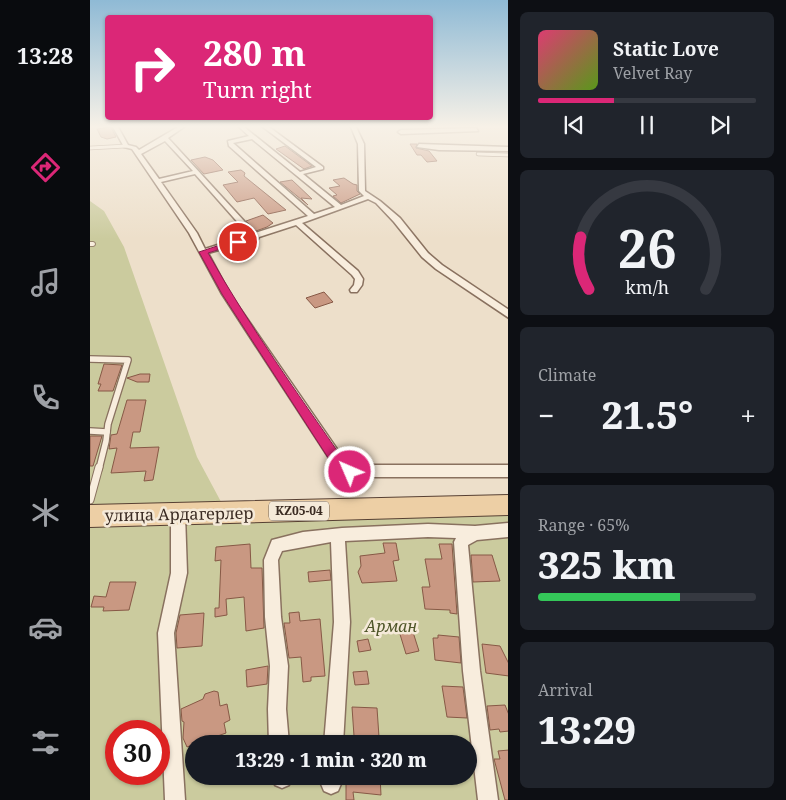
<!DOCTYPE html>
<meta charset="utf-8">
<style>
:root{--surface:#171b24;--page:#20242c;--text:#f1f3f6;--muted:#9ea1a6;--line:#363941;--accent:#db2777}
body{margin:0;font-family:"Noto Serif",serif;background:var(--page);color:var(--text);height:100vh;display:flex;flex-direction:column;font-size:19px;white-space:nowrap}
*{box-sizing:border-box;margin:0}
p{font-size:16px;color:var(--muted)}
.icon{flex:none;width:28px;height:28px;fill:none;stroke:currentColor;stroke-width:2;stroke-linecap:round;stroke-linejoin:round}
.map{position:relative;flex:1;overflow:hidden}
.panel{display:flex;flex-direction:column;gap:12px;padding:12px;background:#0d0f14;width:278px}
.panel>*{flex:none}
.banner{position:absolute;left:15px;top:15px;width:328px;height:105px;border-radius:5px;box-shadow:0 1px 4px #0004;background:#db2777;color:#fff;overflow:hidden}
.speed{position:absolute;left:15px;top:720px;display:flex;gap:10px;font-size:25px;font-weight:700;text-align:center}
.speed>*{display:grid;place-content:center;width:65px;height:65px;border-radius:50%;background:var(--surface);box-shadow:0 1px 4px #0004;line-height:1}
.speed .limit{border:8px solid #d22;background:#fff;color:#111}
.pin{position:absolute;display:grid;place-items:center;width:42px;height:42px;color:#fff;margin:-21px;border:2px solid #fff;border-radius:50%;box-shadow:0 1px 5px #0007}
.me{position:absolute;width:55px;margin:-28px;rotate:315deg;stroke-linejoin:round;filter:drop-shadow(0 0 4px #0008)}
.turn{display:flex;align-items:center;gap:18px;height:105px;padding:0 15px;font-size:22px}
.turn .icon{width:65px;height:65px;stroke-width:2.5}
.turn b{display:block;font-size:35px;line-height:42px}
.big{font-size:38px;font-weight:800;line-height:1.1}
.panel .tile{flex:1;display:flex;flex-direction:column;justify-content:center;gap:8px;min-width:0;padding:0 18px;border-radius:8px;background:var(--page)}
.panel .dial{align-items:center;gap:0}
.dial svg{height:130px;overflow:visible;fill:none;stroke:var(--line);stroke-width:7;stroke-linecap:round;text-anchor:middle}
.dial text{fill:var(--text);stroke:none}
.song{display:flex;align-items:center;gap:15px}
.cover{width:60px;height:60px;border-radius:8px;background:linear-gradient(135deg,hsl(340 70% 55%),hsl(90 70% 35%))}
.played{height:5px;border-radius:2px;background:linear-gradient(90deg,var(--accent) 35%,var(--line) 35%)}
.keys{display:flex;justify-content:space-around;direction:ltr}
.heat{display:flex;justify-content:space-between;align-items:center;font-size:28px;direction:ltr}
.charge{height:8px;border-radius:4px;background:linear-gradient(90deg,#34c759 65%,var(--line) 0)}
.trip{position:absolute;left:95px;top:735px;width:292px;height:50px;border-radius:25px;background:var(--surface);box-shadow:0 1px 4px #0004;font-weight:800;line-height:50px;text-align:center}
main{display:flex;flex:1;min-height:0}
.tab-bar{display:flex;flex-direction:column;width:90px;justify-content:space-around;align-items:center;background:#090b0e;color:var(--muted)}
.tab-bar .icon{width:35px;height:35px}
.tab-bar .on{color:var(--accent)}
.tab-bar b{font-size:22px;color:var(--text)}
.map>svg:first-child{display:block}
.green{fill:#cbcb9e;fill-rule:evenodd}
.building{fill:#c99882;stroke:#875946}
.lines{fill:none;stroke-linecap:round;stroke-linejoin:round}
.service-far3-casing{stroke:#89715f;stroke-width:4.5}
.service-far2-casing{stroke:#89715f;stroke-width:5.5}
.service-far1-casing{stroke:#89715f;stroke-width:8}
.service-casing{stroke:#89715f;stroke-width:9}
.minor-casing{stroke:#89715f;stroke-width:3}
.primary-casing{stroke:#574033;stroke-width:2}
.service-far3{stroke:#f8eddd;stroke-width:3}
.service-far2{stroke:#f8eddd;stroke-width:4}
.service-far1{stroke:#f8eddd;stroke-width:5.5}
.service{stroke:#f8eddd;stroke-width:7}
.minor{fill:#f8eddd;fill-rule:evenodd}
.primary{fill:#edcfa5;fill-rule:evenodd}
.route{fill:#db2777;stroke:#8e194d}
.labels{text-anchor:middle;stroke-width:5;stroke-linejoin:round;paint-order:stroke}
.shield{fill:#f5ead9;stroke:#726459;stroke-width:1}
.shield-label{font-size:12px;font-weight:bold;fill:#3a2b22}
.near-street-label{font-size:16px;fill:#3a2b22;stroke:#f5ead9}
.near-park-label{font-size:16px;font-style:italic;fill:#4f5629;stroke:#f5ead9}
</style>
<main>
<nav class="tab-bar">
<b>13:28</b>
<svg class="icon on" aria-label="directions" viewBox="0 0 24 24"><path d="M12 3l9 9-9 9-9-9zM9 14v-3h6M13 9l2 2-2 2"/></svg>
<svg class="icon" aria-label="music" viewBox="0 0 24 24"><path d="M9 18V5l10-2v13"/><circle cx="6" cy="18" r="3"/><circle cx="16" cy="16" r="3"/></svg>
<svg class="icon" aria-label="phone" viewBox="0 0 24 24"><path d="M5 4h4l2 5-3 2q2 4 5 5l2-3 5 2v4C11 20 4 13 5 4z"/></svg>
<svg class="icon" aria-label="climate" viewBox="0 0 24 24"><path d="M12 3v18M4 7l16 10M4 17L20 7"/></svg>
<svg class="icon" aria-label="car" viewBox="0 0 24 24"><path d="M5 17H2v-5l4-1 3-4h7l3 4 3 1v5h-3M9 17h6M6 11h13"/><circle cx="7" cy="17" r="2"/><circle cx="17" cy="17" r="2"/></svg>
<svg class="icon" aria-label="filters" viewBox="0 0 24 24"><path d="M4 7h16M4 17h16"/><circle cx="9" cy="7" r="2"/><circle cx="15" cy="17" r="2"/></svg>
</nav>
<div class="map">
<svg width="419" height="800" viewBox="0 0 419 800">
<rect width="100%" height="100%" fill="#eddfca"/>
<path class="green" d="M0 201 14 211 34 247 107 457 137 513 418 505V800H0ZM26 731H69V774H26ZM104 744H379V776H104Z"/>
<g class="building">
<polygon points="21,127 26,137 17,139 11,137 7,129"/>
<polygon points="320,144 327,144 326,148 339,151 347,161 337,162 331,155 327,155"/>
<polygon points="195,146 222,166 214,169 186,149"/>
<polygon points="115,157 123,160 133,170 114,174 101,160"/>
<polygon points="151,170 155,173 154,176 196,210 178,214 164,198 147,202 133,185 148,182 138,172"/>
<polygon points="254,178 263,184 267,185 267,191 270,194 251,203 243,196 247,195 239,188 250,186 243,180"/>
<polygon points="202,180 222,199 211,198 218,205 190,182"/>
<polygon points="173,215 183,223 177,227 166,231 156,221"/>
<polygon points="234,292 243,302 225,308 216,298"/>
<polygon points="14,364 32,365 23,391 8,391 11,384 8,384"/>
<polygon points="50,374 60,374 59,382 47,382 37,378"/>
<polygon points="37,400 56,400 50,432 43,432 40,448 69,447 63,480 54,481 56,471 21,473 27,448 19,449 21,435 27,434"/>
<polygon points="0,436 12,436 3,466 0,466"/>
<polygon points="293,543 306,543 309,560 303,561 307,581 272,583 268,572 271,566 270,556 295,553"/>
<polygon points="160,544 161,568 172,568 174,628 156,631 154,597 136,599 137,615 125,617 125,608 129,608 131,560 125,561 126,547"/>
<polygon points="349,544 362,544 367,614 360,613 360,610 335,609 332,587 340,587 335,559 352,559"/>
<polygon points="381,555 402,555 410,581 383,582"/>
<polygon points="240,570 241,580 219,582 218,572"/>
<polygon points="20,582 46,582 39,610 13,611 14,607 1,607 4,596 16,597"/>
<polygon points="209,612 210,621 230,619 235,676 221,677 221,681 213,682 211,657 199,658 194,623 200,623 199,613"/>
<polygon points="114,613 112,646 87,648 86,633 90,615"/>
<polygon points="322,629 329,651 316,654 309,631"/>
<polygon points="348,635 369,637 371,663 345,660 343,638 348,638"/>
<polygon points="278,639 281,650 269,652 267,641"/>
<polygon points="392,644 410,646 419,664 419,676 396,673"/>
<polygon points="178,666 177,684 157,687 156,670"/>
<polygon points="277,671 279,684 265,685 263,672"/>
<polygon points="352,686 373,687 377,718 357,717"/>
<polygon points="124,691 128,692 130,706 137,704 140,720 134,723 136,733 97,747 93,738 94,722 92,721 91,709 113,699 115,694"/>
<polygon points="415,705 419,715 419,731 410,732 409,729 400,730 397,706"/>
<polygon points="262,707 287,708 289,737 264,736"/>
<polygon points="419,750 419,800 415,800 404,759 410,759 408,751"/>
<polygon points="256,776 290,776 291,795 263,792 264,800 256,800"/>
</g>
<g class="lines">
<g class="service-far3-casing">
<g id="service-far3">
<polyline points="0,148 36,146"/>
<polyline points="388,154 419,155"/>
</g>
</g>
<g class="service-far2-casing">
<polyline id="service-far2" points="0,244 3,244"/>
</g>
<g class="service-far1-casing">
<g id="service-far1">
<polyline points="0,359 38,360 18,424 16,441 9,469"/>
<polyline points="0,431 17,432"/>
</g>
</g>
<g class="service-casing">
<polyline id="service" points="0,500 9,467"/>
</g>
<g class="minor-casing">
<g id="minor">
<path d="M23 127H28L38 145 46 147 49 150 88 127H94L78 138 165 233 218 216 139 146 138 141 159 136 149 127H154L210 172 226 167 173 127H179L233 167V169L213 174 251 205 274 196 269 191 268 144 261 127H266L274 144 275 191 290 201 310 218 338 253 352 265 419 310V318L346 269 332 257 304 222 286 203 278 199 212 223 268 271 273 279 272 285 267 292H261L260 290 264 285 265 279 262 275 206 225 169 237 168 239 118 253 140 294 258 465H419V477H255L250 475 132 294 99 233 42 149 34 147ZM162 139 245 207 224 214 143 143ZM75 141 103 171 69 179 51 154ZM105 174 159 235 115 249 107 233 71 182Z"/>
<polygon points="386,128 388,131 311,134 308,132 311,130"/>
<polygon points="329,144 419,147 419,151 349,150 327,147"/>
<polygon points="88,508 93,509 95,514 97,573 84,633 95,800 75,800 68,633 81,573 81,514 83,509"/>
<polygon points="419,523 419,537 387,540 378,545 390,671 408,800 388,800 373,671 364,542 366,538 338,537 255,541 260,622 253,744 234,744 244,622 241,542 192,551 188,560 191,617 198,666 196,709 199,744 179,744 178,709 180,666 175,617 174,560 182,540 213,532 252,528 338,524 385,526"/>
<polygon points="181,776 201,776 202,778 199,785 192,788 185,785"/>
<polygon points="231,776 251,776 251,784 248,791 241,794 234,791 231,784"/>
</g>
</g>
<g class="primary-casing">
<polygon id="primary" points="419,495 419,515 0,527 0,505"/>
</g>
<use href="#service-far3" class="service-far3"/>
<use href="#service-far2" class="service-far2"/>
<use href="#service-far1" class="service-far1"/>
<use href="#service" class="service"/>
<use href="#minor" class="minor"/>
<use href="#primary" class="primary"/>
</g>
<linearGradient id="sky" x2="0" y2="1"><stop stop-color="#8fbad5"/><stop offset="0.53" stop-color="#f7f1e7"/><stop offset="1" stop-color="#f7f1e7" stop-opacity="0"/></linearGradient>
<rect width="419" height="239" fill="url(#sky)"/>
<path class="route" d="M148 239 152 242 150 243 118 253C159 326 208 394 255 462L264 469 266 472 264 476C257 479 251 476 246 470L132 294 109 252Z"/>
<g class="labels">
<rect class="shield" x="179" y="501.5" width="60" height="19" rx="4"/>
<g class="shield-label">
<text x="209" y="515">KZ05-04</text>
</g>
<g class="near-street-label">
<text transform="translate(89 514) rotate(-1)" y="6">улица Ардагерлер</text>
</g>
<g class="near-park-label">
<text x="301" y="632">Арман</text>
</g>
</g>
</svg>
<div class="speed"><div class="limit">30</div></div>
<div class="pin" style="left:148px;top:242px;background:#d93025"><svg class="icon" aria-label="arrive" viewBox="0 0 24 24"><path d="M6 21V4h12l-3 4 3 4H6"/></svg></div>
<svg class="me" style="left:260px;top:472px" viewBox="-20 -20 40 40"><circle r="17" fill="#db2777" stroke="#fff" stroke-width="3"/><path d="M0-11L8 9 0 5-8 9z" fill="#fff"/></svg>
<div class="trip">13:29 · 1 min · 320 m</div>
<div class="banner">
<div class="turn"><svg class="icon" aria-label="right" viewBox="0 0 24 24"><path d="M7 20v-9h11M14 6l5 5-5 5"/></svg><div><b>280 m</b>Turn right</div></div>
</div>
</div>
<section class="panel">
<div class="tile">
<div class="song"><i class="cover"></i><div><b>Static Love</b><p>Velvet Ray</p></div></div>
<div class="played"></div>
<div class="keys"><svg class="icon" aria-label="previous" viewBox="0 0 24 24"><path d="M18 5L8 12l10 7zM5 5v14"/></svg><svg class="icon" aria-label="pause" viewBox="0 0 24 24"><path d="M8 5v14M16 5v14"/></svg><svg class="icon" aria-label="next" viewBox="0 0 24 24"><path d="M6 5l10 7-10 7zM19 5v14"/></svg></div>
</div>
<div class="tile dial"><svg viewBox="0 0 100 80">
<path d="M14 69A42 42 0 1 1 86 69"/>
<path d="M14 69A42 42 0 0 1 9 37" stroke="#db2777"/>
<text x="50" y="56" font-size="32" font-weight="700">26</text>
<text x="50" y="72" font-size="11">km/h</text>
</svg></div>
<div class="tile"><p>Climate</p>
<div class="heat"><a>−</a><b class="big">21.5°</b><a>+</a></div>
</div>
<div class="tile"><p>Range · 65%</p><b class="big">325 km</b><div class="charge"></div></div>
<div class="tile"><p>Arrival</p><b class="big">13:29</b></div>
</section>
</main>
